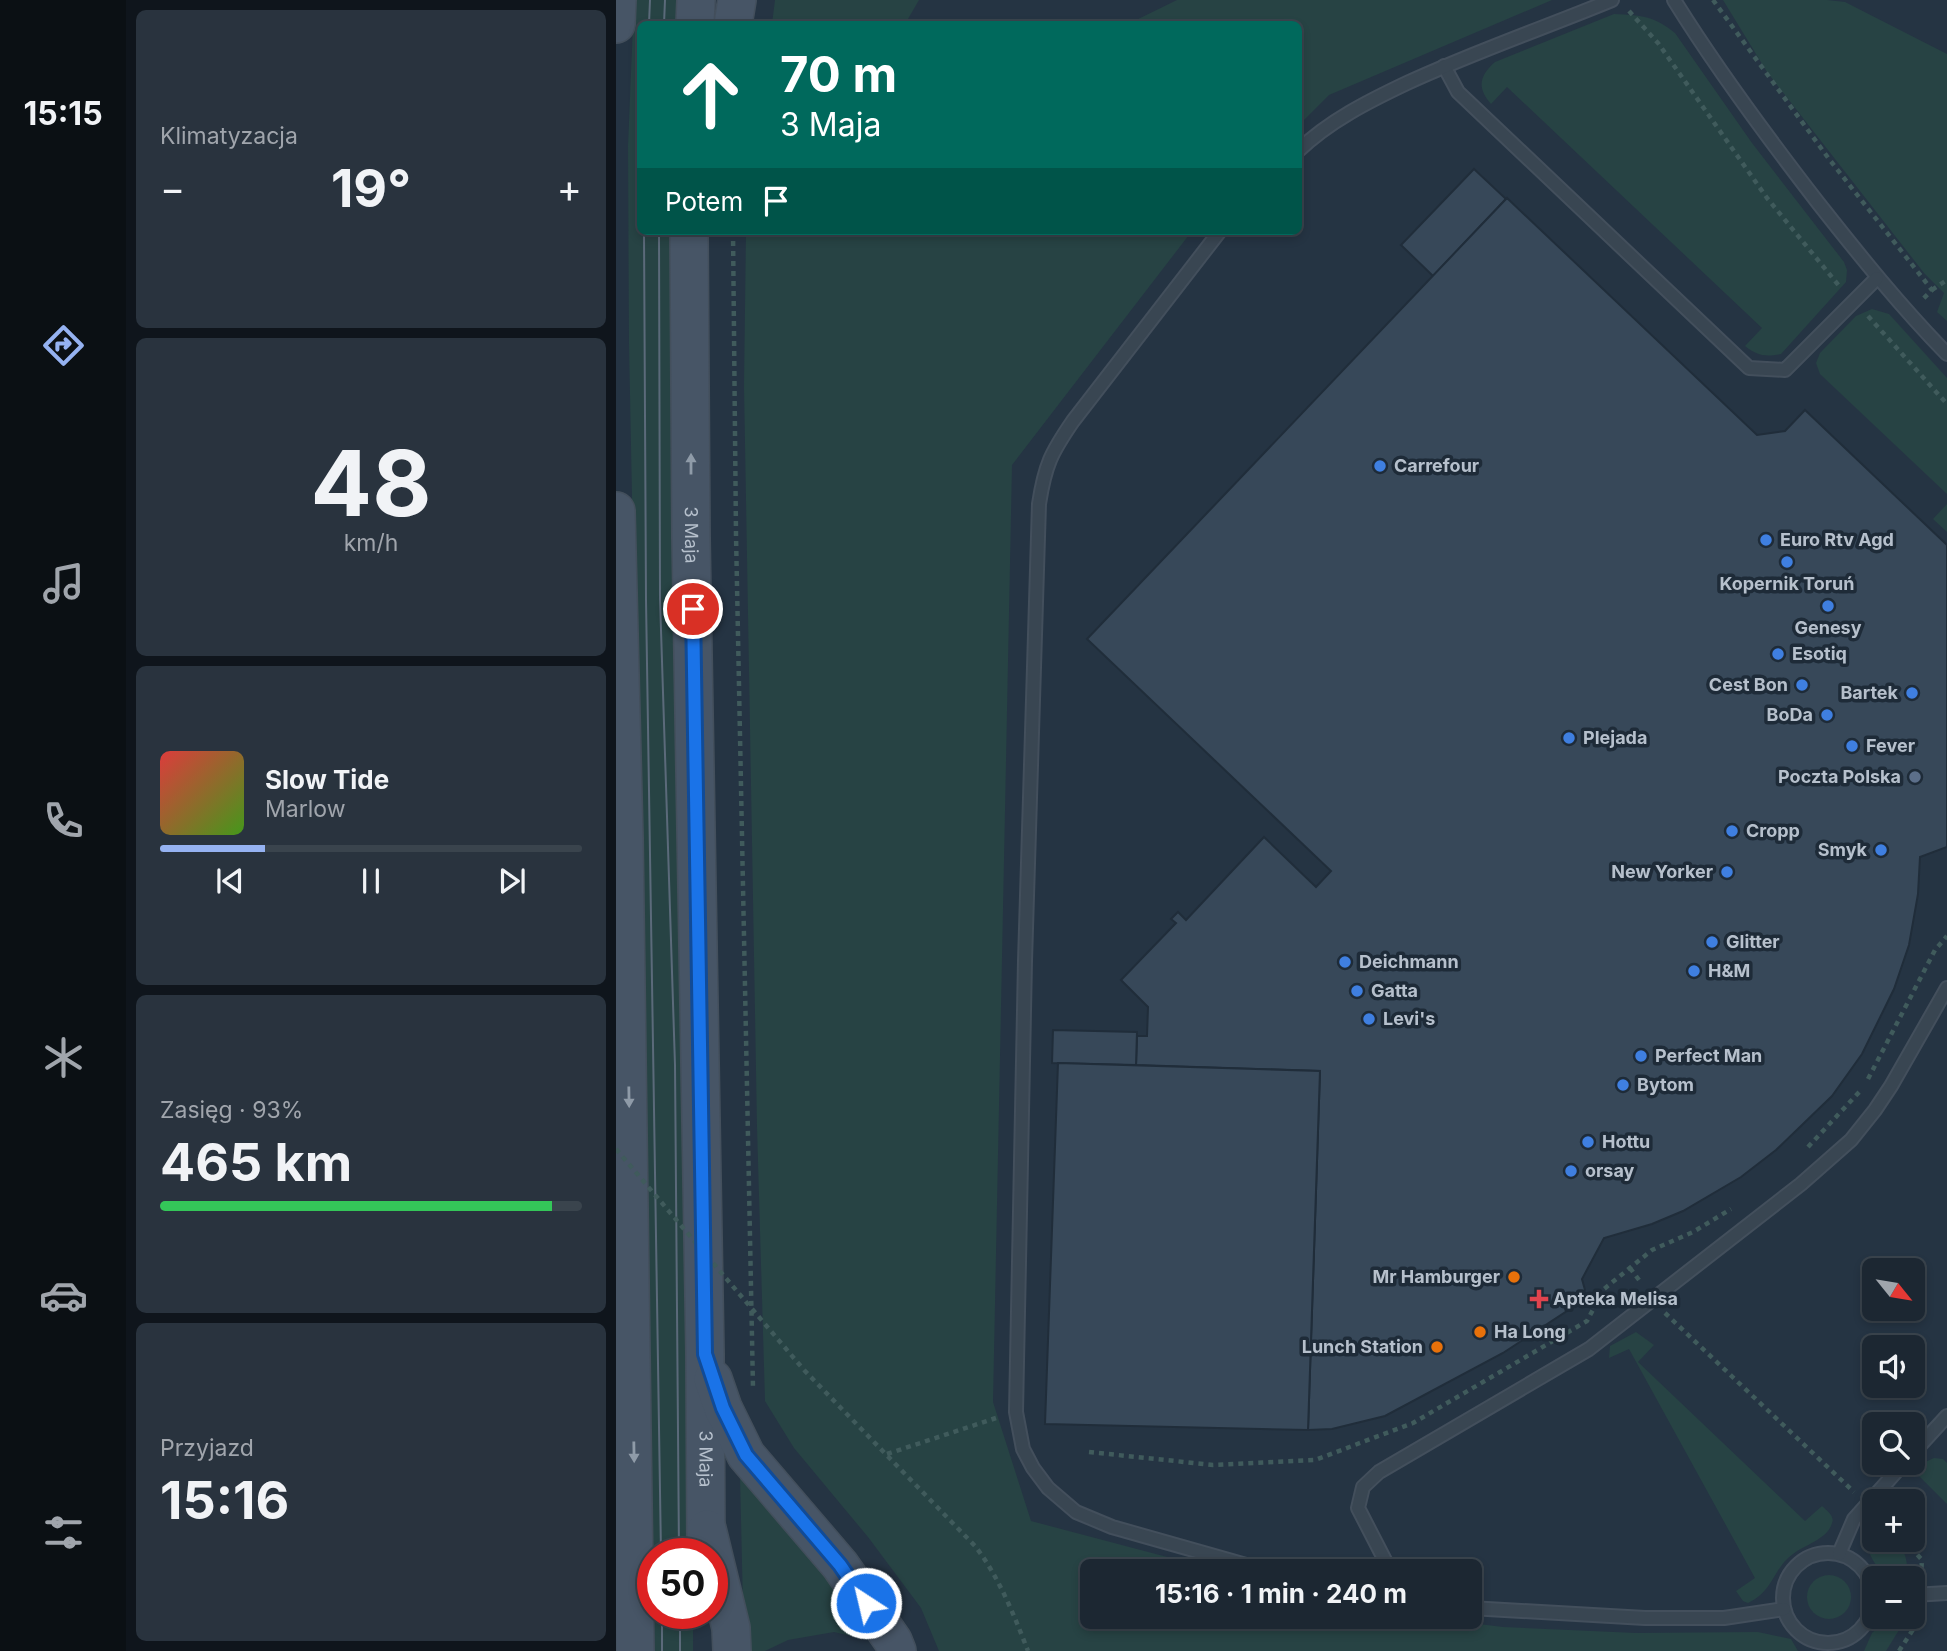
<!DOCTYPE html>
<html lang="pl">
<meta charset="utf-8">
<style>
:root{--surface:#1c2732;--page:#29333e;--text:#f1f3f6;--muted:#a0a5ac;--line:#3a444d;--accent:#95b2f1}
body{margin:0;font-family:Inter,sans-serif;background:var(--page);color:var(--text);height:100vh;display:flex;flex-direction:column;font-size:26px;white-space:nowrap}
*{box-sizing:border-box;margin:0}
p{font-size:23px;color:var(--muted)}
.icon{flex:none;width:38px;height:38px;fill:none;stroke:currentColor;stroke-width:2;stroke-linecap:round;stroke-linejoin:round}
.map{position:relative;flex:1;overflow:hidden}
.sheet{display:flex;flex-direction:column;gap:10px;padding:10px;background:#0f151c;width:490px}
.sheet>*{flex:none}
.banner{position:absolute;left:21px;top:21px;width:665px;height:214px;border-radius:10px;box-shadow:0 4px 10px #0003,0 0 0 2px var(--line);background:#00695c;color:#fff;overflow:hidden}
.needle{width:46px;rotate:120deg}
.fabs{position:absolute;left:1246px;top:1258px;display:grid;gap:14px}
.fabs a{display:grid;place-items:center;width:63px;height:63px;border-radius:10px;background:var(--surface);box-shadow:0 4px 10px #0003,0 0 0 2px var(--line);font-size:35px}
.speed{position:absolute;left:21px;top:1538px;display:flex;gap:14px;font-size:35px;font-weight:700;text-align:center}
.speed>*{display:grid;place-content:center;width:91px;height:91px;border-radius:50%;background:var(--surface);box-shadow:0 4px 10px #0003,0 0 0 2px var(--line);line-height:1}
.speed .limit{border:10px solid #d22;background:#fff;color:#111}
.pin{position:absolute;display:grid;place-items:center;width:60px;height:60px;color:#fff;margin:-30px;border:4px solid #fff;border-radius:50%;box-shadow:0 2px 7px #0007}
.me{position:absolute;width:77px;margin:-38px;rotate:325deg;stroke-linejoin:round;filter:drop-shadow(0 0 5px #0008)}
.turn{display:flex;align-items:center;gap:24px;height:147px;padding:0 28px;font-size:32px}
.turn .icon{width:91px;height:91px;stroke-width:2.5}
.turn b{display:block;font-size:49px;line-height:60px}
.then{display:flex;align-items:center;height:66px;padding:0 28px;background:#0003;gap:14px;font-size:26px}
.big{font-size:52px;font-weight:700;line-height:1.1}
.sheet .tile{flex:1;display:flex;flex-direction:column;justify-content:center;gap:10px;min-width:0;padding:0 24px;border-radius:10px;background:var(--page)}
.sheet .dial{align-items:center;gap:0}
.dial b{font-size:91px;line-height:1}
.song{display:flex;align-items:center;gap:21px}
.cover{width:84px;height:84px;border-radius:10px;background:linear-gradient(135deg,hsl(0 70% 55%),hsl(100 70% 35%))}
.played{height:7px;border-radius:4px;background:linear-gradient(90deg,var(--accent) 25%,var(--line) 25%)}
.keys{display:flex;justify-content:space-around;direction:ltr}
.heat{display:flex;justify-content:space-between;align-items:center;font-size:38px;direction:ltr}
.charge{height:10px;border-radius:5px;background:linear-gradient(90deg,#34c759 93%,var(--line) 0)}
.trip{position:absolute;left:464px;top:1559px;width:402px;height:70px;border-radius:10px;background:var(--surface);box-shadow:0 4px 10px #0003,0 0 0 2px var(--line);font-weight:700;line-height:70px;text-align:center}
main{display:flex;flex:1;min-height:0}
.dock{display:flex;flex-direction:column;width:126px;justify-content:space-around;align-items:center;background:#0b1014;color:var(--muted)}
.dock .icon{width:49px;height:49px}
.dock .on{color:var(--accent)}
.dock b{font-size:32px;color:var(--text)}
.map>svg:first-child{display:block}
.green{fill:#274344}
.building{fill:#374859;stroke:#202d3a;stroke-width:2}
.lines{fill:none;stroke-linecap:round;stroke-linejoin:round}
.lane-casing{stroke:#434f5c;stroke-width:16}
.secondary-casing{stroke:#434f5c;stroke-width:40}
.path{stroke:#405b5c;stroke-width:4.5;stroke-dasharray:5 5;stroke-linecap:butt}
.lane{stroke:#394652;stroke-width:12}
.secondary{stroke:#475566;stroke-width:37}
.tram{stroke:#5b6a7a;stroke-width:2}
.path-bridge{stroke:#405b5c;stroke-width:4.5;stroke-dasharray:5 5;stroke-linecap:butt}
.oneway{fill:#8f9ba8}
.route-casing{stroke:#114b97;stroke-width:18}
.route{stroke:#1a73e8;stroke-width:12}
.shop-dot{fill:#3f7fe0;stroke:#1e2b38;stroke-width:2.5}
.service-dot{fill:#5c6f8a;stroke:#1e2b38;stroke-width:2.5}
.food-dot{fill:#e8710a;stroke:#1e2b38;stroke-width:2.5}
.health-dot{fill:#e0444e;stroke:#1e2b38;stroke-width:2.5}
.labels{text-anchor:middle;stroke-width:7;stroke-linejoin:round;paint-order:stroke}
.poi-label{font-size:18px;font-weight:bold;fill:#b6c0cc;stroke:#1e2b38;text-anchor:start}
.street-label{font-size:18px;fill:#b6c0cc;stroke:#1e2b38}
</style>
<main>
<nav class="dock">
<b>15:15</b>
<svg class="icon on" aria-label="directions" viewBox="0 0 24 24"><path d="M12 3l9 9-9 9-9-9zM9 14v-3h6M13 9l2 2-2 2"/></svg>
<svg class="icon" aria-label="music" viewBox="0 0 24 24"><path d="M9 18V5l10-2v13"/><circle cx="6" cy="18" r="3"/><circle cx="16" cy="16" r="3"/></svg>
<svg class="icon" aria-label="phone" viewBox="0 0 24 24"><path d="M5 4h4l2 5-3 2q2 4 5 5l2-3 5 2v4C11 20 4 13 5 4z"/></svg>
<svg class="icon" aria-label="climate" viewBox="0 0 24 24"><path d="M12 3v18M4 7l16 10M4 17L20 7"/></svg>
<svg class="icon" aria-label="car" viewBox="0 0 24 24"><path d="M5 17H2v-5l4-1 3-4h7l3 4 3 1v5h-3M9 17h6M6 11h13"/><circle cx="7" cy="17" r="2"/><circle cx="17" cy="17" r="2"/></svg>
<svg class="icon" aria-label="filters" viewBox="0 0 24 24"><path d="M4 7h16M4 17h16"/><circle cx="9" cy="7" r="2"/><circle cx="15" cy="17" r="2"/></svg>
</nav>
<section class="sheet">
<div class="tile"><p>Klimatyzacja</p>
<div class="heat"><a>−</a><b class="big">19°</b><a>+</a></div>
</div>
<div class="tile dial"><b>48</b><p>km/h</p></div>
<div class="tile">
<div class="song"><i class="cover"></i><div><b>Slow Tide</b><p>Marlow</p></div></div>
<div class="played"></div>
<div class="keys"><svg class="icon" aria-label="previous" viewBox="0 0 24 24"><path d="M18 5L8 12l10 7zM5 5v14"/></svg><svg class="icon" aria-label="pause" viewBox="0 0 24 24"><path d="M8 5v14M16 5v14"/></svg><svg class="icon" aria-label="next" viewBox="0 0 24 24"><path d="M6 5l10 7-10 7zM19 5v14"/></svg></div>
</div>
<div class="tile"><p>Zasięg · 93%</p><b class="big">465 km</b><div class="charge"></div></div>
<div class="tile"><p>Przyjazd</p><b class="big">15:16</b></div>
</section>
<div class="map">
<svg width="1331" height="1651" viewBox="0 0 1331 1651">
<rect width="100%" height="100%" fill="#253443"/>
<g class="green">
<polygon points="18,0 61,0 60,24 24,24 24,231 58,231 75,1554 37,1554 37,1559 13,344 12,146"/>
<polygon points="159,0 303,0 289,24 156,24"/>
<polygon points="561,0 936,0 713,95 683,125 682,24 512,24"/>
<polygon points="1107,0 1211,0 1229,2 1331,54 1331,321 1321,312 1328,293 1308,273 1151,72"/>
<path d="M998 14C1025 15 1038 16 1059 33L1136 143 1228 262 1231 270 1230 282 1165 354C1149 357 1142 356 1129 346L1146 328 891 87 875 104C861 88 863 76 879 62Z"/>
<polygon points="130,231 576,231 396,465 377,1402 415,1521 604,1571 476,1572 476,1617 806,1617 887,1627 1020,1633 1142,1632 1175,1639 1182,1651 323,1651 305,1608 252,1537 178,1448 149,1401 141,1127 128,386"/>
<polygon points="1256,309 1273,314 1331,378 1331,494 1204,374 1200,363 1204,353 1240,316"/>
<polygon points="1331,504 1331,532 1317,519"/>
<path d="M1020 1332 1038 1345 1022 1362 1189 1521 1206 1506C1211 1511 1219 1516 1216 1523 1212 1539 1188 1545 1177 1554 1157 1568 1158 1591 1132 1603L1127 1601 1120 1591 1139 1578 1013 1349 993 1358 994 1346Z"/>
<polygon points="1318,1458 1327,1459 1331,1463 1331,1504 1303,1476 1305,1464"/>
<polygon points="124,1475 203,1564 257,1641 218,1632 172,1640 149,1651 128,1651"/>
<path d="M1256 1519 1258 1521V1540H1279C1291 1551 1291 1563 1292 1578H1273C1252 1560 1247 1546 1256 1519Z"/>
<circle cx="1213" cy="1597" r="22"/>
<polygon points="38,1614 77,1614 77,1651 39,1651"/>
<polygon points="1274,1617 1291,1617 1270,1651 1248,1651 1256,1633"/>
</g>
<g class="building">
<polygon points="858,169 890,199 817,276 785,245"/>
<polygon points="891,198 1141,435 1169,431 1189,410 1331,545 1331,847 1304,857 1302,894 1293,945 1278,989 1246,1054 1216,1096 1160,1150 1125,1177 1067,1211 1036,1224 988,1238 966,1279 969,1290 957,1307 887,1353 769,1416 716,1429 692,1430 704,1071 520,1065 521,1036 531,1036 532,1007 505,980 560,923 555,919 562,912 570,920 648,837 700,887 715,871 471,639"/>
<polygon points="437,1030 521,1032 520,1065 436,1063"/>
<polygon points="442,1063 704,1071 692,1430 429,1424"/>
</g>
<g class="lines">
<g class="lane-casing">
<g id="lane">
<path d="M1058 0C1102 71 1152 138 1203 204 1244 256 1285 307 1331 354"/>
<polyline points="828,66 842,92 1133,368 1169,370 1261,278"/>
<path d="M682 151C713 121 753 101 791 83 858 52 928 28 996 0"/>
<path d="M604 231 457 421C435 453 429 465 423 504L409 961 400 1412 407 1449 417 1468 432 1488 460 1512 496 1527 655 1572"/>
<polyline points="1297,1453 1331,1416"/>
<circle cx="1212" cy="1598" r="45"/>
<polyline points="1223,1554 1238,1519 1288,1463"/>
<polyline points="775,1572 742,1508 747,1487 763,1472 973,1349 1185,1184 1235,1140 1259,1110 1275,1086 1331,988"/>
<polyline points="1297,1595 1331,1593"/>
<polyline points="854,1608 1029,1618 1108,1618 1168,1609"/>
</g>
</g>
<g class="secondary-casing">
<g id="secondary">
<polyline points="0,24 1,0"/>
<polyline points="79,24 80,0"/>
<polyline points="117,24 121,0"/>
<path id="s1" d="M73 231 75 538 89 1354 90 1554"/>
<polyline points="0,511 8,838 19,1651"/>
<polyline points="97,1379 107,1408 130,1455 224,1565 277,1641 281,1651"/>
<polyline points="91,1529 115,1628 116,1651"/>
</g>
</g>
<g class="path">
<polyline points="1097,0 1213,159 1316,290 1306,300"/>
<polyline points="1013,11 1042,43 1151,198 1224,287"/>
<polyline points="117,231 120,535 137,1388"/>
<polyline points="1316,290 1331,280"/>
<polyline points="1252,316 1331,404"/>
<polyline points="1252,1079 1319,950 1331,936"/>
<polyline points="1192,1147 1246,1089"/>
<polyline points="1014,1268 1026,1284"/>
<polyline points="1049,1313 1238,1492"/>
<path d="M188 1370 359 1546C383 1577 398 1615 412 1651"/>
<polyline points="473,1452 597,1465 699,1460 797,1423 971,1321 988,1289 1036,1250 1077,1232 1115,1209"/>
<polyline points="271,1454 380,1418"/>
<polyline points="1288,1540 1306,1560 1305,1574"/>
<polyline points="1283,1651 1300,1625 1302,1614"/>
</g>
<use href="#lane" class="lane"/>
<use href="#secondary" class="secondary"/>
<g class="tram">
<polyline points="33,24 34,0"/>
<polyline points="48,24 49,0"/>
<polyline points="28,231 30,600 45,1554"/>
<polyline points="43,231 44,599 59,1065 63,1554"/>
<polyline points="46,1614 46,1651"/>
<polyline points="64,1614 64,1651"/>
</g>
<polyline class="path-bridge" points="0,1149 188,1370"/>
</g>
<defs><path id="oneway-solid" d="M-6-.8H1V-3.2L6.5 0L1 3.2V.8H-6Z" transform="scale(1.75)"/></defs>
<g class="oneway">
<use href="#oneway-solid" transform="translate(75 464) rotate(-90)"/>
<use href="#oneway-solid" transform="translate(13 1097) rotate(89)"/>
<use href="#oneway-solid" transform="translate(18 1452) rotate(89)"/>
</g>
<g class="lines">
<g class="route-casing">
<polyline id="route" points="77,609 89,1354 107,1408 130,1455 224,1565 250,1603"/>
</g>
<use href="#route" class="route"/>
</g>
<g class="shop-dot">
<circle cx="764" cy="466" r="7"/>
<circle cx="1150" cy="540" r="7"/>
<circle cx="1171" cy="562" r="7"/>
<circle cx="1212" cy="606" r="7"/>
<circle cx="1162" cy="654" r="7"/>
<circle cx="1186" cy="685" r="7"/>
<circle cx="1296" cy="693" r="7"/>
<circle cx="1211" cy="715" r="7"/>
<circle cx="953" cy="738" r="7"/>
<circle cx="1236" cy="746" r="7"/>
<circle cx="1116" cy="831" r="7"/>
<circle cx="1265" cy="850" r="7"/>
<circle cx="1111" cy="872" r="7"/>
<circle cx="1096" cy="942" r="7"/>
<circle cx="729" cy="962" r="7"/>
<circle cx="1078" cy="971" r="7"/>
<circle cx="741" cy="991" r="7"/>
<circle cx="753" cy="1019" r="7"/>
<circle cx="1025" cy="1056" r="7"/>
<circle cx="1007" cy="1085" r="7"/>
<circle cx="972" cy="1142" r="7"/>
<circle cx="955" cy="1171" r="7"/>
</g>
<circle class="service-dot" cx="1299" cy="777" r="7"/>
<g class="food-dot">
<circle cx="898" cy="1277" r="7"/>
<circle cx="864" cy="1332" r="7"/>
<circle cx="821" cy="1347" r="7"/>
</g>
<path class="health-dot" d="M919.5 1288.5h7v7h7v7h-7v7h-7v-7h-7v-7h7z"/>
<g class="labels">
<g class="poi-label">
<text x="778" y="472">Carrefour</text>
<text x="1164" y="546">Euro Rtv Agd</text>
<text x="1171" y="590" text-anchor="middle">Kopernik Toruń</text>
<text x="1212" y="634" text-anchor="middle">Genesy</text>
<text x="1176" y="660">Esotiq</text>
<text x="1172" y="691" text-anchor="end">Cest Bon</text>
<text x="1282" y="699" text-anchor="end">Bartek</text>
<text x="1197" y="721" text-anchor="end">BoDa</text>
<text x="967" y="744">Plejada</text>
<text x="1250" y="752">Fever</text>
<text x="1285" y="783" text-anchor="end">Poczta Polska</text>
<text x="1130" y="837">Cropp</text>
<text x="1251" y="856" text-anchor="end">Smyk</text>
<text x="1097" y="878" text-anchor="end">New Yorker</text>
<text x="1110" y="948">Glitter</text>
<text x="743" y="968">Deichmann</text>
<text x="1092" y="977">H&amp;M</text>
<text x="755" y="997">Gatta</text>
<text x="767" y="1025">Levi's</text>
<text x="1039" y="1062">Perfect Man</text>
<text x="1021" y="1091">Bytom</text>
<text x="986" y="1148">Hottu</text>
<text x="969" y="1177">orsay</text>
<text x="884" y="1283" text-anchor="end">Mr Hamburger</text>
<text x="937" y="1305">Apteka Melisa</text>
<text x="878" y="1338">Ha Long</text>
<text x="807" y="1353" text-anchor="end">Lunch Station</text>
</g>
<g class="street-label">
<text dy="6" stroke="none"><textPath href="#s1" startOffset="304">3 Maja</textPath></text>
<text dy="6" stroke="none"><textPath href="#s1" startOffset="1228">3 Maja</textPath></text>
</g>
</g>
</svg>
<div class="fabs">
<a><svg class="needle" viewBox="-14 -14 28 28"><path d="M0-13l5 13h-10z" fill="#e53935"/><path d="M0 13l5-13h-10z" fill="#a0a5ac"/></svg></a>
<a><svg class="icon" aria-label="sound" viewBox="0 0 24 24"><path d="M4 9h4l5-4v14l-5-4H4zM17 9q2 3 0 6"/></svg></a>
<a><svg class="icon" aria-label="search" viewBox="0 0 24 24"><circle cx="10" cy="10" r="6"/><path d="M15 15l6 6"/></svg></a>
<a>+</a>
<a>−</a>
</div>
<div class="speed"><div class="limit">50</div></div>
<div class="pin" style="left:77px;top:609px;background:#d93025"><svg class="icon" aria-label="arrive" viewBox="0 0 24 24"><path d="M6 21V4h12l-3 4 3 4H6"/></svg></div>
<svg class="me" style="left:250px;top:1603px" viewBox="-20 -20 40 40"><circle r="17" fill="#1a73e8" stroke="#fff" stroke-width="3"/><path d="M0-11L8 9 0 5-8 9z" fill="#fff"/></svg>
<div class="trip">15:16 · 1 min · 240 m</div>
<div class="banner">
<div class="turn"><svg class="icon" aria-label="ahead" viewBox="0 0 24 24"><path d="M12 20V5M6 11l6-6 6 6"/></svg><div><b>70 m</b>3 Maja</div></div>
<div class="then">Potem<svg class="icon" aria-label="arrive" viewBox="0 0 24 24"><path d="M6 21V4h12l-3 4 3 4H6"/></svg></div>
</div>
</div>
</main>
